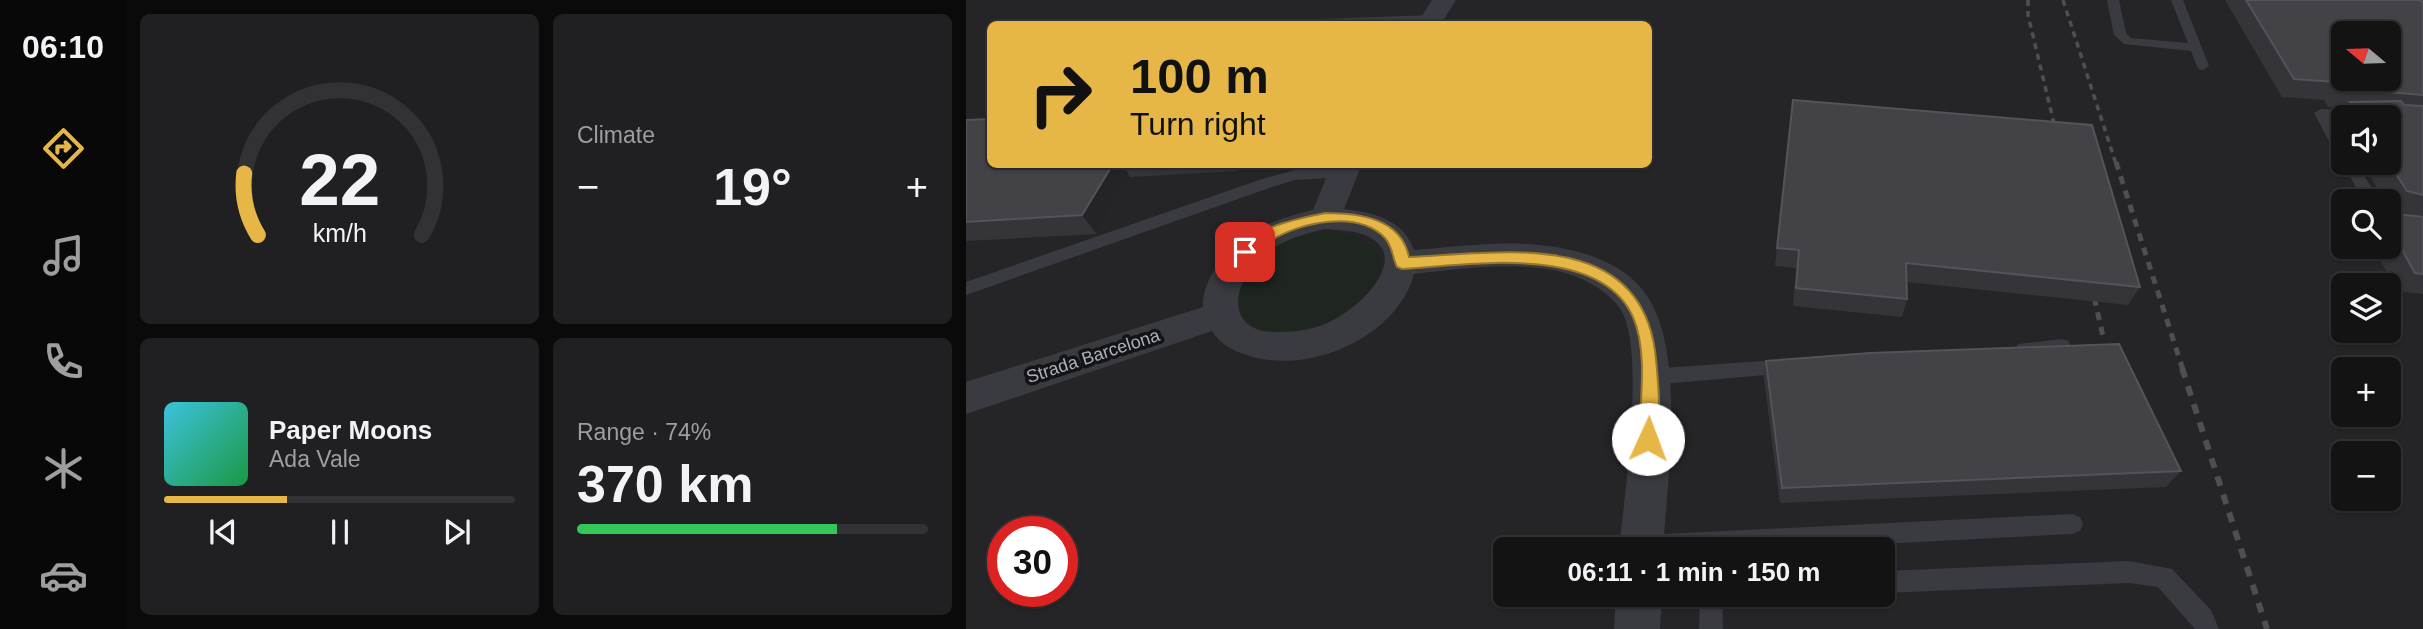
<!DOCTYPE html>
<meta charset="utf-8">
<style>
:root{--surface:#131314;--page:#202022;--text:#f1f3f6;--muted:#9d9ea0;--line:#323234;--accent:#e6b746}
body{margin:0;font-family:Helvetica,sans-serif;background:var(--page);color:var(--text);height:100vh;display:flex;flex-direction:column;font-size:26px;white-space:nowrap}
*{box-sizing:border-box;margin:0}
p{font-size:23px;color:var(--muted)}
.icon{flex:none;width:38px;height:38px;fill:none;stroke:currentColor;stroke-width:2;stroke-linecap:round;stroke-linejoin:round}
.map{position:relative;flex:1;overflow:hidden}
.drawer{display:flex;flex-direction:column;gap:14px;padding:14px;background:#0a0a0b;width:840px}
.drawer>*{flex:none}
.hud{position:absolute;left:21px;top:21px;width:665px;height:147px;border-radius:10px;box-shadow:0 2px 5px #0004,0 0 0 2px var(--line);background:#e6b746;color:#111;overflow:hidden}
.needle{width:46px;rotate:289deg}
.fabs{position:absolute;left:1365px;top:21px;display:grid;gap:14px}
.fabs a{display:grid;place-items:center;width:70px;height:70px;border-radius:10px;background:var(--surface);box-shadow:0 2px 5px #0004,0 0 0 2px var(--line);font-size:35px}
.speed{position:absolute;left:21px;top:516px;display:flex;gap:14px;font-size:35px;font-weight:700;text-align:center}
.speed>*{display:grid;place-content:center;width:91px;height:91px;border-radius:50%;background:var(--surface);box-shadow:0 2px 5px #0004,0 0 0 2px var(--line);line-height:1}
.speed .limit{border:10px solid #d22;background:#fff;color:#111}
.pin{position:absolute;display:grid;place-items:center;width:60px;height:60px;color:#fff;margin:-30px;border-radius:14px;box-shadow:0 4px 10px #0006}
.me{position:absolute;width:77px;margin:-38px;rotate:2deg;stroke-linejoin:round;filter:drop-shadow(0 0 5px #0008)}
.turn{display:flex;align-items:center;gap:24px;height:147px;padding:0 28px;font-size:32px}
.turn .icon{width:91px;height:91px;stroke-width:2.5}
.turn b{display:block;font-size:49px;line-height:60px}
.big{font-size:52px;font-weight:700;line-height:1.1}
.drawer .tile{flex:1;display:flex;flex-direction:column;justify-content:center;gap:10px;min-width:0;padding:0 24px;border-radius:10px;background:var(--page)}
.drawer .dial{align-items:center;gap:0}
.dial svg{height:182px;overflow:visible;fill:none;stroke:var(--line);stroke-width:7;stroke-linecap:round;text-anchor:middle}
.dial text{fill:var(--text);stroke:none}
.song{display:flex;align-items:center;gap:21px}
.cover{width:84px;height:84px;border-radius:10px;background:linear-gradient(135deg,hsl(190 70% 55%),hsl(140 70% 35%))}
.played{height:7px;border-radius:4px;background:linear-gradient(90deg,var(--accent) 35%,var(--line) 35%)}
.keys{display:flex;justify-content:space-around;direction:ltr}
.heat{display:flex;justify-content:space-between;align-items:center;font-size:38px;direction:ltr}
.charge{height:10px;border-radius:5px;background:linear-gradient(90deg,#34c759 74%,var(--line) 0)}
.drawer .tiles{flex:1;display:grid;gap:14px;grid-template-columns:repeat(2,1fr)}
.trip{position:absolute;left:527px;top:537px;width:402px;height:70px;border-radius:10px;background:var(--surface);box-shadow:0 2px 5px #0004,0 0 0 2px var(--line);font-weight:700;line-height:70px;text-align:center}
main{display:flex;flex:1;min-height:0}
.tabs{display:flex;flex-direction:column;width:126px;justify-content:space-around;align-items:center;background:#080808;color:var(--muted)}
.tabs .icon{width:49px;height:49px}
.tabs .on{color:var(--accent)}
.tabs b{font-size:32px;color:var(--text)}
.map>svg:first-child{display:block}
.built{fill:#252528;fill-rule:evenodd}
.green{fill:#1f2620}
.lines{fill:none;stroke-linecap:round;stroke-linejoin:round}
.lane{fill:#3a3b40;fill-rule:evenodd}
.street{fill:#3a3b40;fill-rule:evenodd}
.rail-far2{stroke:#4d4f54;stroke-width:3.5;stroke-dasharray:6 5;stroke-linecap:butt}
.rail-far1{stroke:#4d4f54;stroke-width:5;stroke-dasharray:8 7;stroke-linecap:butt}
.rail{stroke:#4d4f54;stroke-width:6;stroke-dasharray:10 9;stroke-linecap:butt}
.wall{fill:#353539}
.shaded-wall{fill:#242427}
.building{fill:#424247;stroke:#525459;stroke-width:2;fill-rule:evenodd}
.route{fill:#e6b746;stroke:#96772e;stroke-width:2}
.labels{text-anchor:middle;stroke-width:7;stroke-linejoin:round;paint-order:stroke}
.street-label{font-size:18px;fill:#acb0ba;stroke:#141416}
</style>
<main>
<nav class="tabs">
<b>06:10</b>
<svg class="icon on" aria-label="directions" viewBox="0 0 24 24"><path d="M12 3l9 9-9 9-9-9zM9 14v-3h6M13 9l2 2-2 2"/></svg>
<svg class="icon" aria-label="music" viewBox="0 0 24 24"><path d="M9 18V5l10-2v13"/><circle cx="6" cy="18" r="3"/><circle cx="16" cy="16" r="3"/></svg>
<svg class="icon" aria-label="phone" viewBox="0 0 24 24"><path d="M5 4h4l2 5-3 2q2 4 5 5l2-3 5 2v4C11 20 4 13 5 4z"/></svg>
<svg class="icon" aria-label="climate" viewBox="0 0 24 24"><path d="M12 3v18M4 7l16 10M4 17L20 7"/></svg>
<svg class="icon" aria-label="car" viewBox="0 0 24 24"><path d="M5 17H2v-5l4-1 3-4h7l3 4 3 1v5h-3M9 17h6M6 11h13"/><circle cx="7" cy="17" r="2"/><circle cx="17" cy="17" r="2"/></svg>
</nav>
<section class="drawer">
<div class="tiles">
<div class="tile dial"><svg viewBox="0 0 100 80">
<path d="M14 69A42 42 0 1 1 86 69"/>
<path d="M14 69A42 42 0 0 1 8 42" stroke="#e6b746"/>
<text x="50" y="56" font-size="32" font-weight="700">22</text>
<text x="50" y="72" font-size="11">km/h</text>
</svg></div>
<div class="tile"><p>Climate</p>
<div class="heat"><a>−</a><b class="big">19°</b><a>+</a></div>
</div>
<div class="tile">
<div class="song"><i class="cover"></i><div><b>Paper Moons</b><p>Ada Vale</p></div></div>
<div class="played"></div>
<div class="keys"><svg class="icon" aria-label="previous" viewBox="0 0 24 24"><path d="M18 5L8 12l10 7zM5 5v14"/></svg><svg class="icon" aria-label="pause" viewBox="0 0 24 24"><path d="M8 5v14M16 5v14"/></svg><svg class="icon" aria-label="next" viewBox="0 0 24 24"><path d="M6 5l10 7-10 7zM19 5v14"/></svg></div>
</div>
<div class="tile"><p>Range · 74%</p><b class="big">370 km</b><div class="charge"></div></div>
</div>
</section>
<div class="map">
<svg width="1457" height="629" viewBox="0 0 1457 629">
<rect width="100%" height="100%" fill="#19191b"/>
<path class="built" d="M0 0H1457V629H0ZM24 24H682V164H24ZM1377 33H1423V79H1377ZM1377 117H1423V163H1377ZM1377 201H1423V247H1377ZM1377 285H1423V331H1377ZM1377 369H1423V415H1377ZM1377 453H1423V499H1377ZM37 532H96V592H37ZM539 550H917V595H539Z"/>
<path class="green" d="M371 231C478 254 367 350 300 332 252 319 273 268 304 249 325 236 347 232 371 231Z"/>
<g class="lines">
<g class="lane">
<polygon points="1141,0 1153,0 1160,33 1165,38 1222,43 1205,0 1217,0 1243,66 1237,70 1232,69 1225,51 1158,44 1148,35"/>
<polygon points="467,15 473,19 471,22 319,24 325,20"/>
<polygon points="1355,109 1400,111 1407,115 1364,118 1377,141 1377,159 1370,154 1348,113"/>
<polygon points="1377,161 1390,163 1414,201 1398,201 1376,163"/>
<polygon points="377,169 384,174 382,177 329,180 306,187 0,295 0,282 296,179 329,170"/>
<path d="M1096 339 1102 341 1105 346 1102 351C1089 356 1065 359 1052 354L1049 349 1052 344Z"/>
<polygon points="824,359 831,361 833,366 831,371 824,373 684,385 677,382 675,377 677,372 684,369"/>
<polygon points="1106,514 1114,517 1117,524 1114,531 1106,534 795,550 668,550 666,545 669,538 677,535"/>
<polygon points="1163,561 1206,569 1245,610 1253,629 1229,629 1192,587 1163,583 917,593 917,571"/>
<polygon points="734,595 756,595 757,629 733,629"/>
</g>
<g class="street">
<polygon points="466,0 490,0 475,24 451,24"/>
<path d="M366 164H396L378 209C408 213 437 219 448 250 486 247 523 242 560 244 600 246 650 257 676 289 722 344 701 481 697 550H653C658 498 680 352 655 310 640 288 613 275 587 270 542 262 494 269 448 274 431 338 341 376 281 355 267 351 254 344 246 331L0 414V382L237 307C236 296 240 286 245 276 267 235 304 220 347 210ZM359 229C370 230 385 230 396 234 449 253 397 305 369 319 352 329 332 332 313 332 258 334 265 283 296 256 314 241 336 234 359 229Z"/>
<polygon points="650,595 696,595 694,629 648,629"/>
</g>
<g class="rail-far2">
<polyline points="1062,0 1062,15 1092,140"/>
<polyline points="1097,0 1150,164"/>
</g>
<g class="rail-far1">
<polyline points="1150,162 1217,370"/>
<polyline points="1125,283 1138,341"/>
</g>
<polyline class="rail" points="1216,368 1301,629"/>
</g>
<g class="wall">
<polygon points="1259,0 1455,0 1457,3 1457,294 1431,291 1407,247 1423,247 1423,213 1449,216 1424,210 1423,207 1423,201 1419,201 1396,163 1423,163 1423,117 1377,117 1377,132 1370,121 1379,108 1362,107 1358,100 1316,97"/>
<polygon points="827,100 1174,287 1162,305 941,282 941,299 936,317 827,306 830,268 809,266"/>
<polygon points="0,120 24,164 274,164 271,171 164,177 131,234 0,241"/>
<polygon points="800,361 1215,471 1200,487 814,503 798,379"/>
</g>
<g class="shaded-wall">
<polygon points="147,164 156,164 164,177 131,234 116,215"/>
<polygon points="267,164 274,164 271,171"/>
</g>
<g class="building">
<path d="M1280 0H1455L1457 3V95L1375 88 1371 82 1328 79ZM1377 33H1423V79H1377Z"/>
<polygon points="827,100 1126,125 1174,287 940,263 941,299 830,288 833,250 811,248"/>
<polygon points="1435,101 1438,105 1457,106 1457,195 1441,191 1423,163 1423,117 1394,117 1384,102"/>
<polygon points="24,119 24,164 147,164 116,215 0,222 0,120"/>
<polygon points="1423,213 1457,217 1457,274 1449,273 1423,226"/>
<polygon points="1153,344 1215,471 816,488 800,361 904,353"/>
</g>
<path class="route" d="M359 213C393 213 435 218 443 257 539 253 678 227 690 359 692 379 697 426 688 444H675L673 439C674 401 682 352 667 317 634 243 502 265 436 269L431 267C426 257 427 247 419 238 392 210 335 222 306 240 296 246 286 259 274 256L272 252C290 226 330 219 359 213Z"/>
<g class="labels">
<g class="street-label">
<text transform="translate(127 356) rotate(-18)" y="6">Strada Barcelona</text>
</g>
</g>
</svg>
<div class="fabs">
<a><svg class="needle" viewBox="-14 -14 28 28"><path d="M0-13l5 13h-10z" fill="#e53935"/><path d="M0 13l5-13h-10z" fill="#9d9ea0"/></svg></a>
<a><svg class="icon" aria-label="sound" viewBox="0 0 24 24"><path d="M4 9h4l5-4v14l-5-4H4zM17 9q2 3 0 6"/></svg></a>
<a><svg class="icon" aria-label="search" viewBox="0 0 24 24"><circle cx="10" cy="10" r="6"/><path d="M15 15l6 6"/></svg></a>
<a><svg class="icon" aria-label="layers" viewBox="0 0 24 24"><path d="M12 4l9 5-9 5-9-5zM3 14l9 5 9-5"/></svg></a>
<a>+</a>
<a>−</a>
</div>
<div class="speed"><div class="limit">30</div></div>
<div class="pin" style="left:279px;top:252px;background:#d93025"><svg class="icon" aria-label="arrive" viewBox="0 0 24 24"><path d="M6 21V4h12l-3 4 3 4H6"/></svg></div>
<svg class="me" style="left:682px;top:439px" viewBox="-20 -20 40 40"><circle r="19" fill="#fff"/><path d="M0-13L10 11 0 6-10 11z" fill="#e6b746"/></svg>
<div class="trip">06:11 · 1 min · 150 m</div>
<div class="hud">
<div class="turn"><svg class="icon" aria-label="right" viewBox="0 0 24 24"><path d="M7 20v-9h11M14 6l5 5-5 5"/></svg><div><b>100 m</b>Turn right</div></div>
</div>
</div>
</main>
